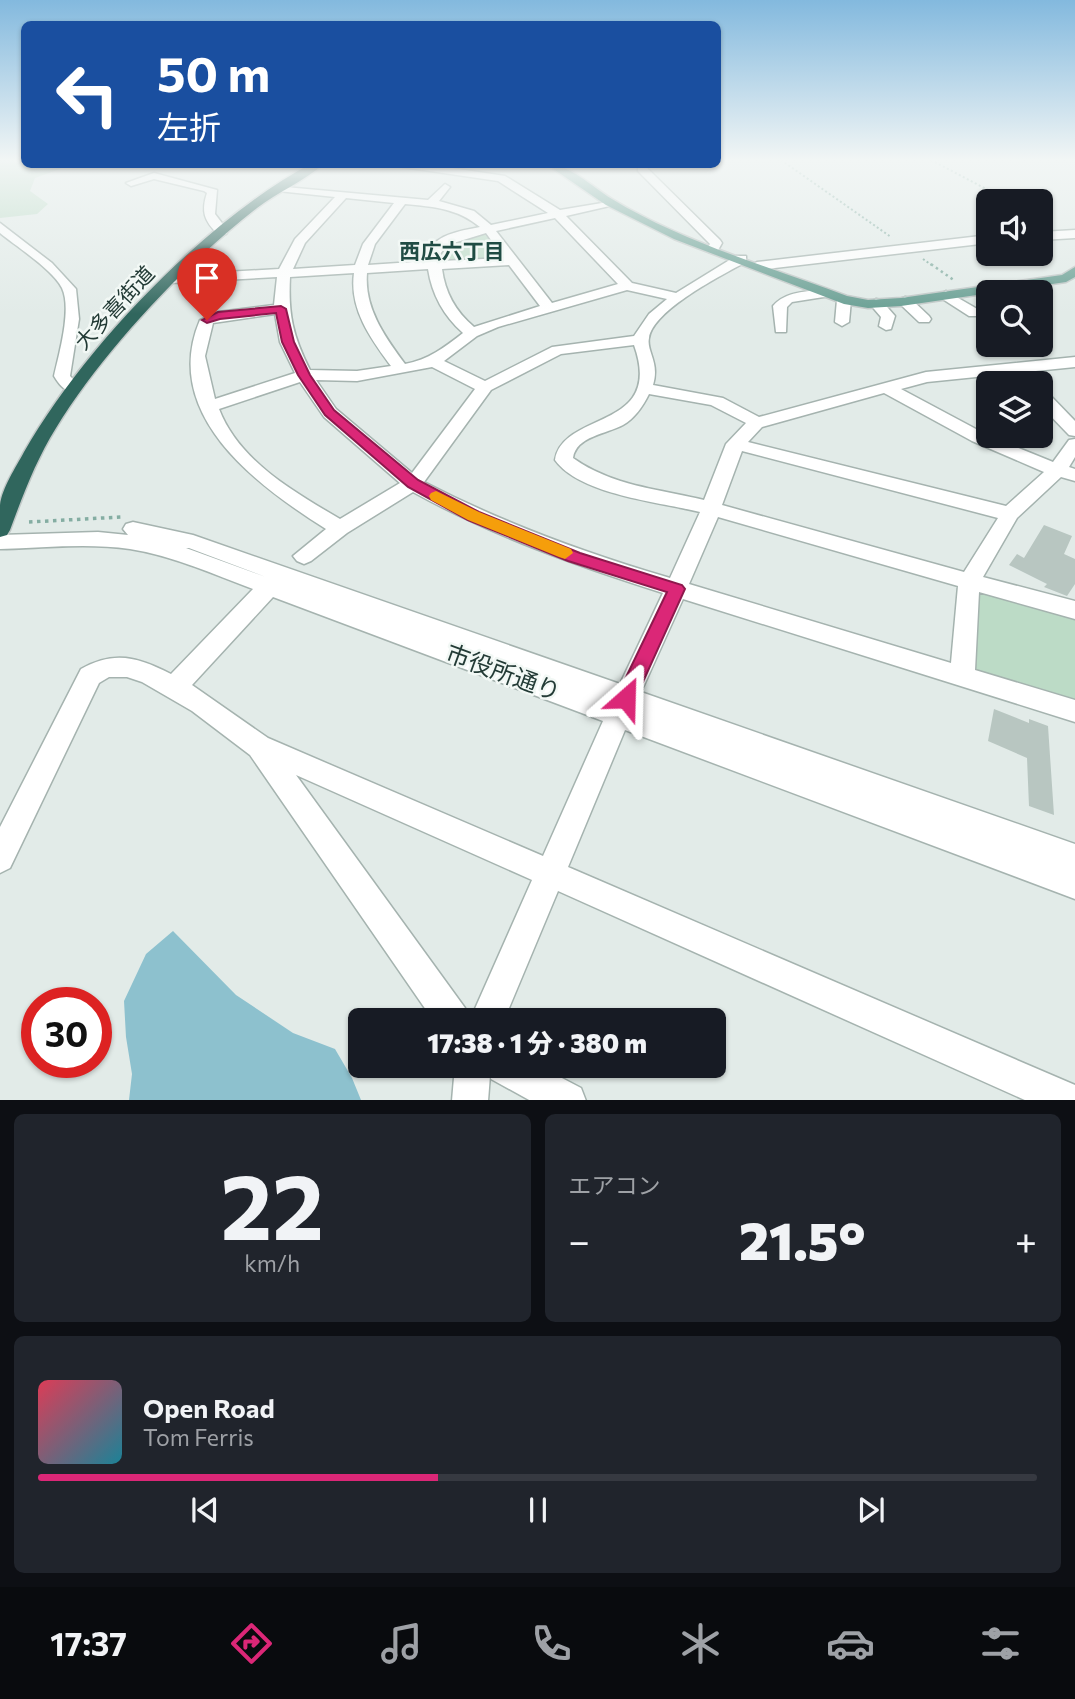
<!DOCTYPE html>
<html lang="ja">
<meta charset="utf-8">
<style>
:root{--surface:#171b24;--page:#20242c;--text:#f1f3f6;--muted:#9ea1a6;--line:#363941;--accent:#db2777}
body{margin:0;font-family:Commissioner,"Noto Sans JP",sans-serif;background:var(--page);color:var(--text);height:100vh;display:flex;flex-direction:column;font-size:26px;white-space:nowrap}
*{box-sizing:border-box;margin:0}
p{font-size:23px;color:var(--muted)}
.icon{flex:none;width:38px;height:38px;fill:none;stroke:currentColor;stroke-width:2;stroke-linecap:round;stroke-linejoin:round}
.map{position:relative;height:1100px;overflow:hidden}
.side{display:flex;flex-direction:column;gap:14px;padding:14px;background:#0d0f14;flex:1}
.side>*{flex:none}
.guide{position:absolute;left:21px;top:21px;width:700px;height:147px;border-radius:10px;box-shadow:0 2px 5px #0004;background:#1a4fa0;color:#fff;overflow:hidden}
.fabs{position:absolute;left:976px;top:189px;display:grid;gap:14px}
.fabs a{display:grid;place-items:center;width:77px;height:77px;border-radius:10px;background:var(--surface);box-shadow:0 2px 5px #0004;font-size:35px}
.speed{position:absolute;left:21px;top:987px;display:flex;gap:14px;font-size:35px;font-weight:700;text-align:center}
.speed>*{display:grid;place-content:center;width:91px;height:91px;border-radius:50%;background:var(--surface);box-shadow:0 2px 5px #0004;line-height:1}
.speed .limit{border:10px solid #d22;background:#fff;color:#111}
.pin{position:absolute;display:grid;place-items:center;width:60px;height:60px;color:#fff;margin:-72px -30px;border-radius:50% 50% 50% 0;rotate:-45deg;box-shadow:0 0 7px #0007}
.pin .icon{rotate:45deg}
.me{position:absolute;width:77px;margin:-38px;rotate:25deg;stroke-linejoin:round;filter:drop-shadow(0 0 5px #0008)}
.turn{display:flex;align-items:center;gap:24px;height:147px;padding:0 21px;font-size:32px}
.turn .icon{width:91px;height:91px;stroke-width:2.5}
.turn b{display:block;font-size:49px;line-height:60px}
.big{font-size:52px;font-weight:800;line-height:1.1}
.side .card{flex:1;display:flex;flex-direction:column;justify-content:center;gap:10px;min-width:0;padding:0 24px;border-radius:10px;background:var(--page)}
.side .dial{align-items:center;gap:0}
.dial b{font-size:91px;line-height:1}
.song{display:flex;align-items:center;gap:21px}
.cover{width:84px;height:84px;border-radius:10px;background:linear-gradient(135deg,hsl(350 70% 55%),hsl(190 70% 35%))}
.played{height:7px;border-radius:4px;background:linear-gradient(90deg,var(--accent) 40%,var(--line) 40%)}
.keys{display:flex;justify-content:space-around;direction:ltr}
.heat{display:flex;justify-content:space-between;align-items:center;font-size:38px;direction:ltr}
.side .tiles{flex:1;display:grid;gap:14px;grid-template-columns:1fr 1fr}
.card:last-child{grid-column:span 2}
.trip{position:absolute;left:348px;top:1008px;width:378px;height:70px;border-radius:10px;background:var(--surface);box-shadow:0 2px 5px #0004;font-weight:800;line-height:70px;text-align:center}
.dock{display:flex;height:112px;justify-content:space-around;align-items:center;background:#090b0e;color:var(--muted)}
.dock .icon{width:49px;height:49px}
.dock .on{color:var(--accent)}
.dock b{font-size:32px;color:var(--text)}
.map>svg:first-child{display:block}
.green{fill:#bcdbc6}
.water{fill:#8dc1ce}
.building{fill:#b8c6c1}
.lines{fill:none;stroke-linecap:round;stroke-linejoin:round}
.minor-casing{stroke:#a5b3af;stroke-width:3}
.major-casing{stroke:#c1c8c7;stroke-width:3}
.highway-casing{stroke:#c1c8c7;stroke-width:3}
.path-far2{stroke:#84ada2;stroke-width:2;stroke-dasharray:2 2.5;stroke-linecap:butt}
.path-far1{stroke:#84ada2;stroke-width:2.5;stroke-dasharray:2.5 3.5;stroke-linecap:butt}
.path{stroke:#84ada2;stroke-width:3.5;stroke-dasharray:3.5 4.5;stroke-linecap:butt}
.minor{fill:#fff;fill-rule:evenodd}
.major{fill:#699f93;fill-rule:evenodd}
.highway{fill:#30665d;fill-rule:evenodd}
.route{fill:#db2777;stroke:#8e194d;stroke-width:2}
.slow{fill:#f59e0b}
.labels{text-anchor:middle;stroke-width:5;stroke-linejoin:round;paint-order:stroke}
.far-neighbourhood-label{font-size:21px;font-weight:bold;fill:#204c44;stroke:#f2f8f5}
.far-street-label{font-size:21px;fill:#233b36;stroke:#f2f8f5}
.street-label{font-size:24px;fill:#233b36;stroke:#f2f8f5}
</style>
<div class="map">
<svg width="1075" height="1101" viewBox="0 0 1075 1101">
<rect width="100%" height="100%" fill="#e2ebe8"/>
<g class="green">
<polygon points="0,160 24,160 24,164 89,165 63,168 35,178 30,191 48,204 37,214 0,218"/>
<path d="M484 233 502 257 439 261 437 255C450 239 465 236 484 233Z"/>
<polygon points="976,590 1075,616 1075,706 980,677 970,668"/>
</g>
<polygon class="water" points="173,931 236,995 293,1033 335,1049 352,1078 361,1100 129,1100 132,1074 126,1037 124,1001 146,954"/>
<g class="building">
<polygon points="1044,525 1072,536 1064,554 1075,559 1075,584 1067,596 1044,587 1047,584 1009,565 1017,554 1024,558"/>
<polygon points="994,709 1029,723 1029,719 1048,726 1054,815 1029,806 1027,758 988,741"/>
</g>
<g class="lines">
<g class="minor-casing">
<g id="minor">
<path d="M382 164H425L505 176 560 210 614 201V205L566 216 632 283 676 293 736 256H746V262C722 275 653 310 649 338 646 351 660 362 653 385L723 398 759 417 926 372 1075 357V367L927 382 901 389 989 436 1053 462 1069 440 1075 439V457L1069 467 1075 469V481L1061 477 1017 518 983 577 1075 601V619L979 592 975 670 1075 700V722L683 599 641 692 1075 844V899L625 730 568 867 1075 1085V1101H1027L558 891 504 1020H433L250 755 192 711 142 682 127 677H109L99 683 10 868 0 873V827L81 669C114 650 138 657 171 674L253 589C213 574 173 556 130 549 87 543 43 548 0 549V535L98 532 128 535 123 529 126 524 133 522 193 535 620 684 663 593C577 566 493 536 413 492L347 533 311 561 304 564 297 561 293 556 326 529C256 485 160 414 200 320L218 312 274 305 277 277 171 283 164 279 171 275 279 269 295 239 335 197 278 191 273 188 274 186 428 200 445 184 450 187 439 201 474 211 491 225 548 213 498 181ZM346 198 394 203 363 244 355 265 293 269 305 243ZM405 204C434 207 457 208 480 227 460 231 427 235 428 261L368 265 375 244ZM555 218 618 284 552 303 496 231ZM486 233 504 258 441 261 440 254 447 245ZM509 265 540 306 474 327C455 311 445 292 442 269ZM428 269C432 295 444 316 463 333 445 347 428 360 405 364 385 337 364 308 367 273ZM354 273C349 309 371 339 391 366L357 371 310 370C293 336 288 315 290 277ZM627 290 667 299 649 314 634 336 552 347 485 381 444 361 477 336 498 327ZM275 314 280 342 295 373 215 399 205 356 213 323ZM634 345C665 431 563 410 555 460 580 495 660 502 700 512L670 578C585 553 503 523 424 482L491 390 561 354ZM432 367 475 389 412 473 336 409 316 380 357 381ZM300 382 324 417 400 483 340 519C294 492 239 461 219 409ZM884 393 972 441 1044 472 1006 506 748 442 762 427ZM649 394 711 405 746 423 726 444 704 500C659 489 612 486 573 458 576 436 607 434 623 425 635 418 643 406 649 394ZM742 451 998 518 964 572 722 505ZM718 517 958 586 951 663 689 584ZM186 548H189L266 577ZM273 597 603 721 543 856 268 738 192 685ZM296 775 532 880 470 1020 465 1008Z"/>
<polygon points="638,167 646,167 720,240 722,243 717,252 709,252 707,249 710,244 638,171"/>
<path d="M154 173 217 190 215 214 228 231 226 234H218C204 221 201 211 207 193L204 191 154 179 131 186 126 183Z"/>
<path d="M0 223 52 263 76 289 79 319 70 376 81 387 79 390C66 394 60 386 54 376 59 354 72 309 62 288 52 269 17 247 0 233Z"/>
<polygon points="1075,230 1075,238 1041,240 1041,232"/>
<polygon points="989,235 989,243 757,270 750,266 757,262"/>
<path d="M825 289 832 293 830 296 792 302 787 307 786 332H776L773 306C786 291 806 292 825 289Z"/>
<polygon points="946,291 979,310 981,313 979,316 969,316 941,298 939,295"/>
<polygon points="844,296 851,300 849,322 842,326 835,322 837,300"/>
<polygon points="905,297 910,298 929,316 931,319 929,322 919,322 900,304 898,301"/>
<polygon points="876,299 881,300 895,316 891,329 886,330 879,326 881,317 869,303"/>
<polygon points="1041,391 1047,392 1075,421 1075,436 1069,435 1041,406"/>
<polygon points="455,1066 539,1066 581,1088 586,1101 531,1101 491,1079 490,1075 488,1101 452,1101"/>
</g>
</g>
<g class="major-casing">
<path id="major" d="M546 164C570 164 592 187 612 199 682 242 770 267 847 296L868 300 901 298 1062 275 1075 267V277L1066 282 901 306 868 308 844 304 674 239 606 205Z"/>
</g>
<g class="highway-casing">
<path id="highway" d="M310 164H324C304 181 278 192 257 208 187 262 102 352 56 428 36 460 23 495 10 530L7 535 0 537C0 527 0 515 0 505 2 488 16 467 24 452 84 347 204 222 310 164Z"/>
</g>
<g class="path-far2">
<polyline points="781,160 891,237"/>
<polyline points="931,160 1009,201"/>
<polyline points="718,161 732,160"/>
<polyline points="658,167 684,164"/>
<polyline points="923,259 933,266"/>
</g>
<polyline class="path-far1" points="931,264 955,281"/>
<polyline class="path" points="29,522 121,517"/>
<use href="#minor" class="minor"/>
<use href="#major" class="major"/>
<use href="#highway" class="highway"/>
</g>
<linearGradient id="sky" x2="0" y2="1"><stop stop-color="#83b9de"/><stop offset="0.51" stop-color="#f2f6f5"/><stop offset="1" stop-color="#f2f6f5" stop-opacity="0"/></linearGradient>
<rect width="1075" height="314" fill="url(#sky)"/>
<polygon class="route" points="281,306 286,309 294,342 310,375 334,410 418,480 479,512 580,553 682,585 685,589 633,704 626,706 619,704 616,698 667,592 568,561 468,520 408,487 325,415 298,375 282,342 276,313 220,319 207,323 202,320 218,312"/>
<polygon class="slow" points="436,491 479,512 571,549 573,553 565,559 559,557 468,520 431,500 429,496 431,493"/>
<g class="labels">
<g class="far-neighbourhood-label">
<text x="452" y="259">西広六丁目</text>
</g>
<g class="far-street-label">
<text transform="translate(115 308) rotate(-47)" y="7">大多喜街道</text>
</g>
<g class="street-label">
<text transform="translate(503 673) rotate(20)" y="8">市役所通り</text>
</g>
</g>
</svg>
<div class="fabs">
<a><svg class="icon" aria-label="sound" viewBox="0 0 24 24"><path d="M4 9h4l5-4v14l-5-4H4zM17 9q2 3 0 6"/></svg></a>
<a><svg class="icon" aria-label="search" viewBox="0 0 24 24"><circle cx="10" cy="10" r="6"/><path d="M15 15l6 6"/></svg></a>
<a><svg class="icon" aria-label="layers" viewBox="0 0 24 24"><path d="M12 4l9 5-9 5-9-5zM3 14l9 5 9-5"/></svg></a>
</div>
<div class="speed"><div class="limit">30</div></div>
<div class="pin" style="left:207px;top:320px;background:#d93025"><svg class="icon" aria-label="arrive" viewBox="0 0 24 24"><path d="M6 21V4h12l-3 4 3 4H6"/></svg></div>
<svg class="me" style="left:626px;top:698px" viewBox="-20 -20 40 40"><path d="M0-17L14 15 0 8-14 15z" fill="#db2777" stroke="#fff" stroke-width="4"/></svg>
<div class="trip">17:38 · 1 分 · 380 m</div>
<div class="guide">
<div class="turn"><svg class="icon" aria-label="left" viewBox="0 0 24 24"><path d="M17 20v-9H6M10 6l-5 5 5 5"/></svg><div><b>50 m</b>左折</div></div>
</div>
</div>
<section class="side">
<div class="tiles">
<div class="card dial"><b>22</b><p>km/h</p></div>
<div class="card"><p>エアコン</p>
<div class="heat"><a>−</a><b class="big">21.5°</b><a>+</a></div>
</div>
<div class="card">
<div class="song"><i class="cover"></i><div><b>Open Road</b><p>Tom Ferris</p></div></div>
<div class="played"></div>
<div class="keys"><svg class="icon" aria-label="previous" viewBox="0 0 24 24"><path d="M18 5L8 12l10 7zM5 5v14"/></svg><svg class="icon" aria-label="pause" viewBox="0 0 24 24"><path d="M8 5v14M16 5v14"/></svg><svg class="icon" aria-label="next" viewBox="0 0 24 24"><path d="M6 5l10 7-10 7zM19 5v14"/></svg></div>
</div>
</div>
</section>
<nav class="dock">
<b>17:37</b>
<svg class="icon on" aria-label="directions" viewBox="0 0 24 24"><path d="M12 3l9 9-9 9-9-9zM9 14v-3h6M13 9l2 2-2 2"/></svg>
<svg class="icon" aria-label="music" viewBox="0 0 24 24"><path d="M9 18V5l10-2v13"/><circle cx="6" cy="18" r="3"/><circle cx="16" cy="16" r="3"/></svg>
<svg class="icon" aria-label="phone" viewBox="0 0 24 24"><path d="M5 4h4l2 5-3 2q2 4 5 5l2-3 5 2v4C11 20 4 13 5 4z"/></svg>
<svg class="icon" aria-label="climate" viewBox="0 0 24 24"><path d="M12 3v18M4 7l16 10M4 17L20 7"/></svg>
<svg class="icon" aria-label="car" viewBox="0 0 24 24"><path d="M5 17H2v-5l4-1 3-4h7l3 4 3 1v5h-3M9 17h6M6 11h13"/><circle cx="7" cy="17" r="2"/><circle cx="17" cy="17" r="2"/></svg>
<svg class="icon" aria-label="filters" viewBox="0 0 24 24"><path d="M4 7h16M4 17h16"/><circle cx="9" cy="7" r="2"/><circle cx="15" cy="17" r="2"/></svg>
</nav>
